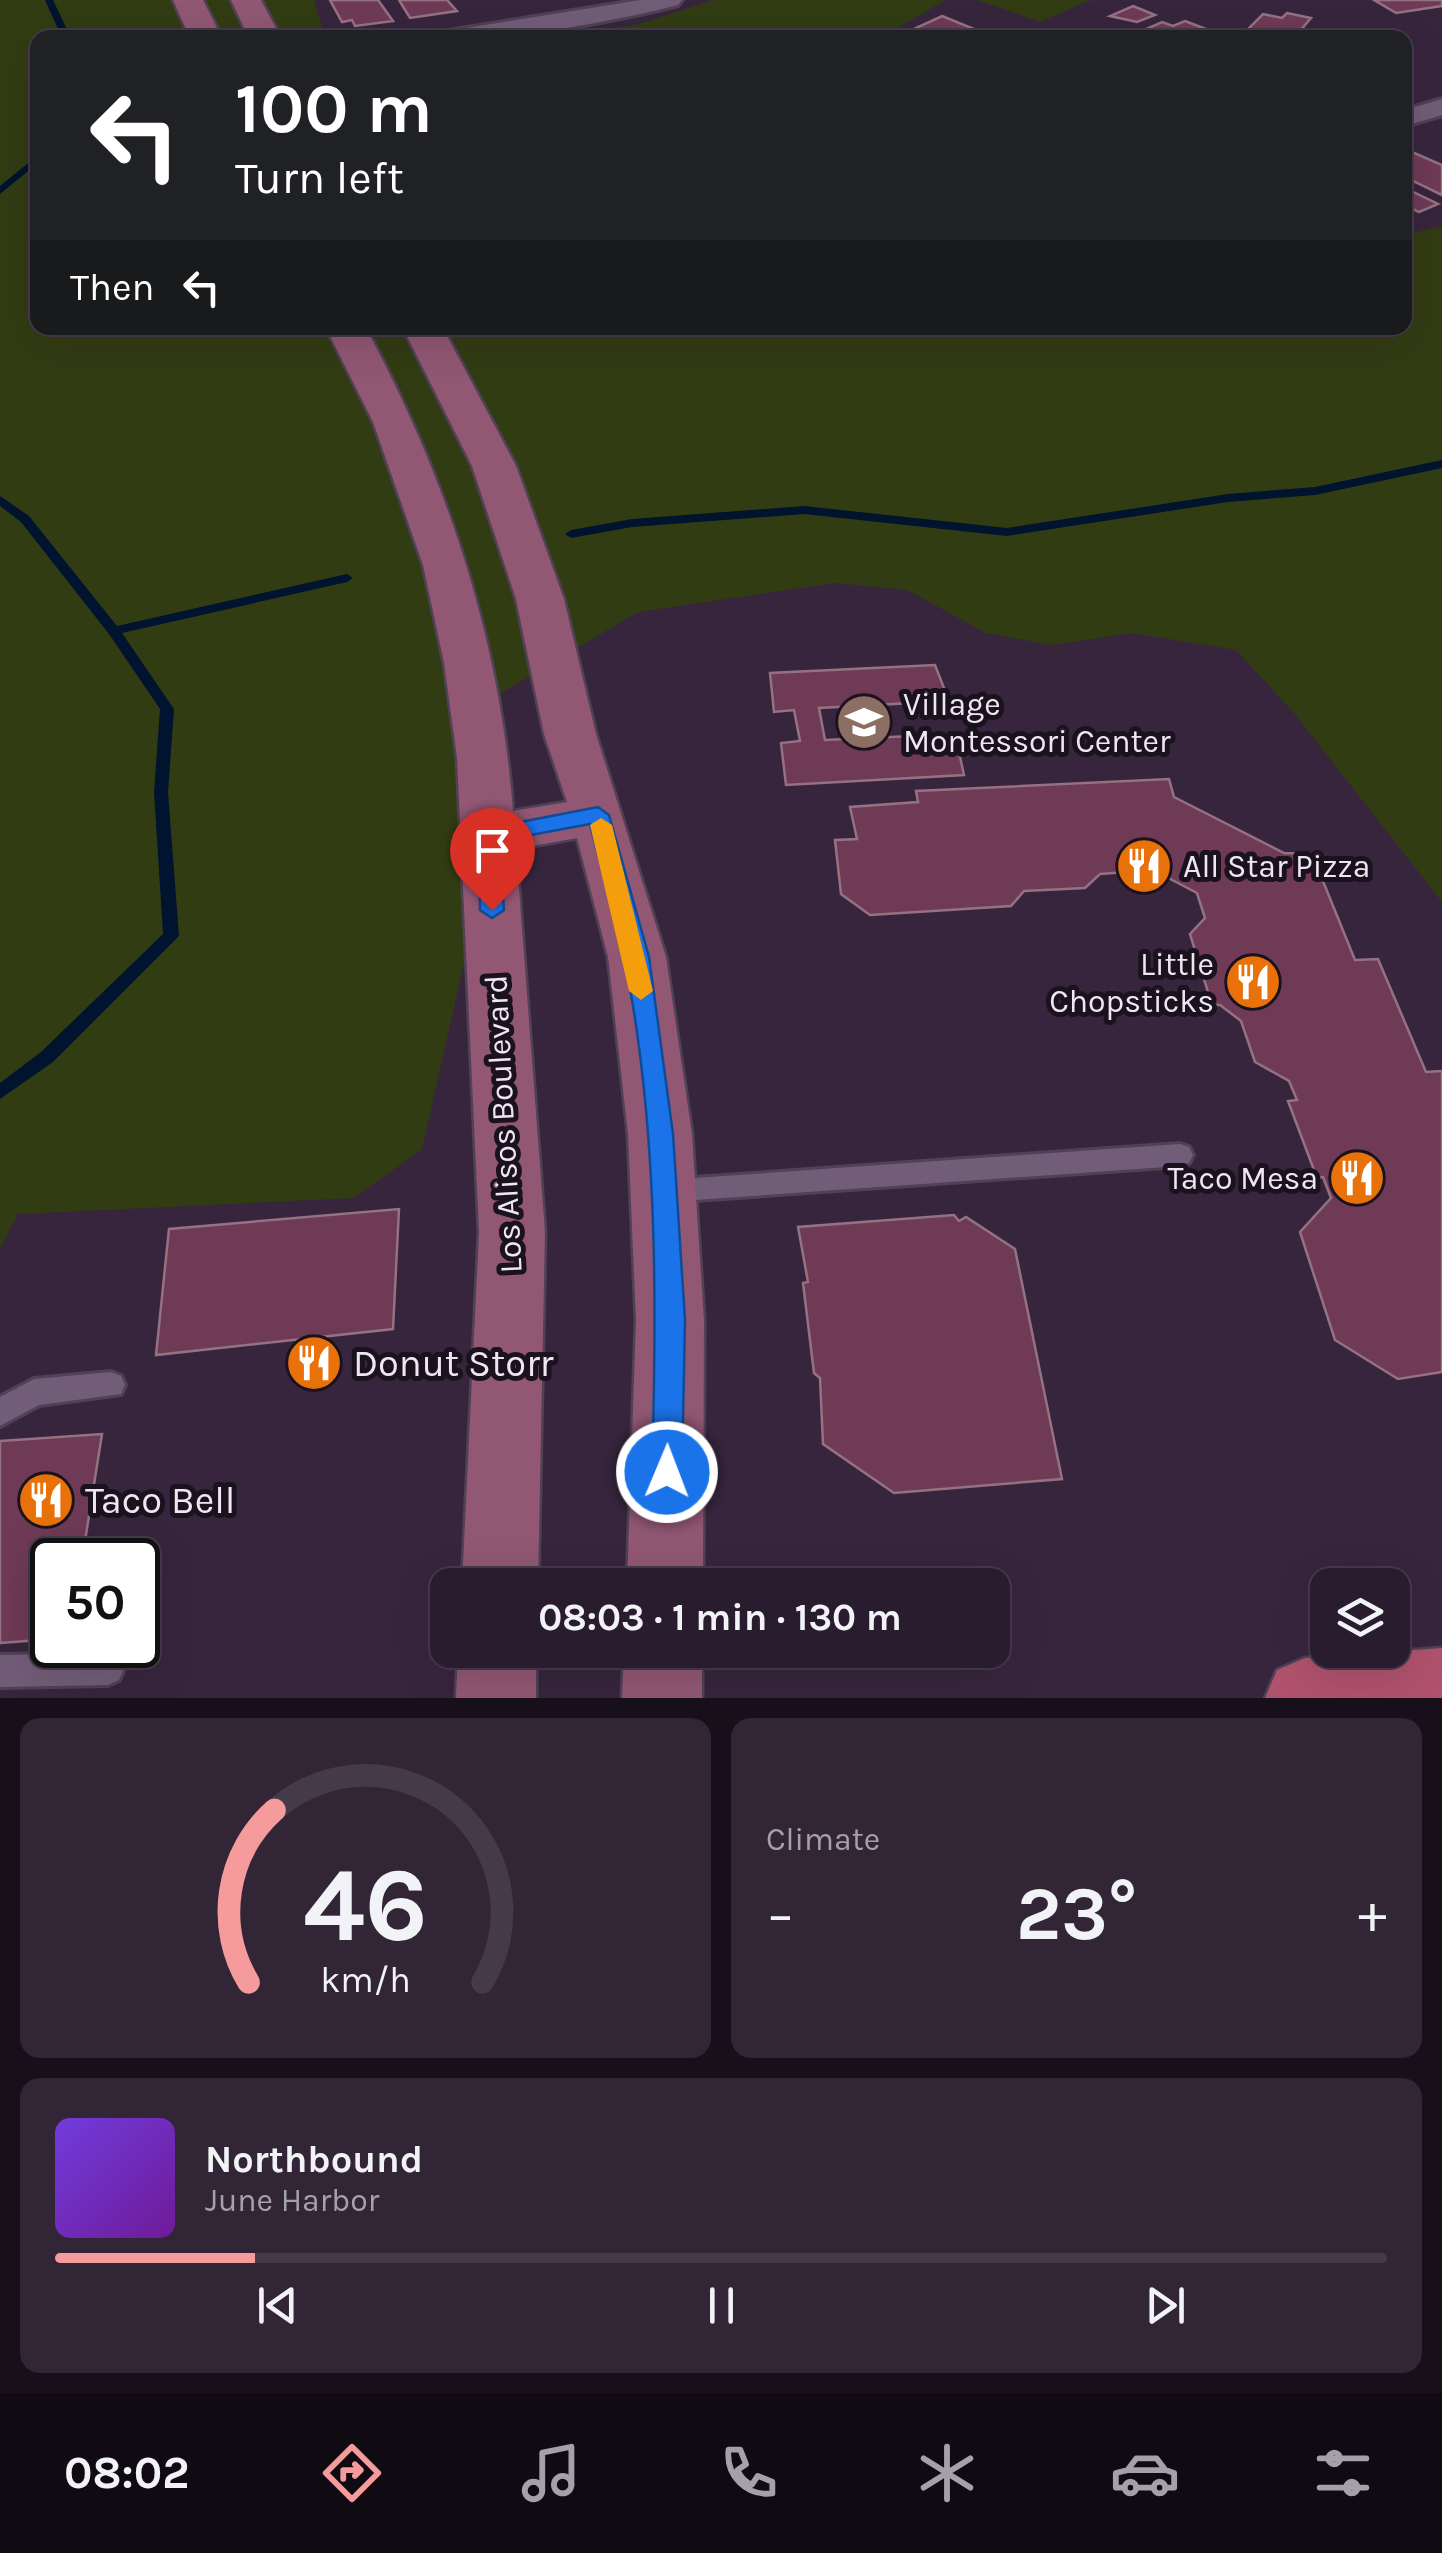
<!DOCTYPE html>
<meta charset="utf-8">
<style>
:root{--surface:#291c2e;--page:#312536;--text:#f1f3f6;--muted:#a5a1aa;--line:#453a4a;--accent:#f59b9b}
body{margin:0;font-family:Karla,sans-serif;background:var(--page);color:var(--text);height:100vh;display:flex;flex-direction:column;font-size:38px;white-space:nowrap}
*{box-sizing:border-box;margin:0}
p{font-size:32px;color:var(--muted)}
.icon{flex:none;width:55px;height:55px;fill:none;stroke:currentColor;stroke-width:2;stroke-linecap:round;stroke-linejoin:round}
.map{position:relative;height:1698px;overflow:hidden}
.panel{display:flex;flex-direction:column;gap:20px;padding:20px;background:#170f19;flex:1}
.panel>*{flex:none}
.guide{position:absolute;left:30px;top:30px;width:1382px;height:305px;border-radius:20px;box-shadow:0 10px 40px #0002,0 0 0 2px var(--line);background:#202124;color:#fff;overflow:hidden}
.tools{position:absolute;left:1310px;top:1568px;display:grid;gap:20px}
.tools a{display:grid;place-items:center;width:100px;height:100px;border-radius:20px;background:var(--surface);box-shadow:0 10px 40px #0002,0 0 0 2px var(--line);font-size:50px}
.speed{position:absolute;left:30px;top:1538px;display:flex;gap:20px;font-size:50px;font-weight:700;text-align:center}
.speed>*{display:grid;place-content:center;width:130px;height:130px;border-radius:50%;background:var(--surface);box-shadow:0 10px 40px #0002,0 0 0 2px var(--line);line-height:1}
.speed .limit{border:5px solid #111;border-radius:15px;background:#fff;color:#111}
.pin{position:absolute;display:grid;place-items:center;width:85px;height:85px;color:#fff;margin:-102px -42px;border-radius:50% 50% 50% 0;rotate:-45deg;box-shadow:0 0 10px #0007}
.pin .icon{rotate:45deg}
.me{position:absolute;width:110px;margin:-55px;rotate:1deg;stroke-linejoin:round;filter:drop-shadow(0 0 8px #0008)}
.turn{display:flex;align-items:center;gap:35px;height:210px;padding:0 40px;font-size:45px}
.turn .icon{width:130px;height:130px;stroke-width:2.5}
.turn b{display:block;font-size:70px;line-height:85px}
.then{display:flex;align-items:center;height:95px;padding:0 40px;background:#0003;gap:20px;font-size:38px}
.big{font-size:75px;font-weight:700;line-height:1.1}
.panel .widget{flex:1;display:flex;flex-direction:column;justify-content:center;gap:15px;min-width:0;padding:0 35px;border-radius:20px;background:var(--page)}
.panel .dial{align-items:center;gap:0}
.dial svg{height:260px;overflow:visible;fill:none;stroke:var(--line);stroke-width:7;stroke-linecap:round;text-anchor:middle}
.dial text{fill:var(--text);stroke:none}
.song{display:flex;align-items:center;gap:30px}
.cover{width:120px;height:120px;border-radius:15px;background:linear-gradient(135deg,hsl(260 70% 55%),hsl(280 70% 35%))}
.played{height:10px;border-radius:5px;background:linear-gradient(90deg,var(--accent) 15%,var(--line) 15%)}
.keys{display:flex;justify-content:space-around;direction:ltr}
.heat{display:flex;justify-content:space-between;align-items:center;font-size:55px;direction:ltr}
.panel .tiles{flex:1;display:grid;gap:20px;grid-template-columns:1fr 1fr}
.widget:last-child{grid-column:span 2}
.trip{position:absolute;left:430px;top:1568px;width:580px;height:100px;border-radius:20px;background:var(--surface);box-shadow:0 10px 40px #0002,0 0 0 2px var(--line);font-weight:700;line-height:100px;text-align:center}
.dock{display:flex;height:160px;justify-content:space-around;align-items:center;background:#100b12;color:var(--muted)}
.dock .icon{width:70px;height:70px}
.dock .selected{color:var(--accent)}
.dock b{font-size:45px;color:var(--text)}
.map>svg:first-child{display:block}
.green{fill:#323c13}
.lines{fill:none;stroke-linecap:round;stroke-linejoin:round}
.stream{fill:#00132f;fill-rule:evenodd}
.building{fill:#6f3a56;stroke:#947282;stroke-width:2.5}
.lane-casing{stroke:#504155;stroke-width:6}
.street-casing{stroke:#504155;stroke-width:6}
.secondary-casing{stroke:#504155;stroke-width:5}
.primary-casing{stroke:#504155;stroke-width:5}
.lane{fill:#725d78;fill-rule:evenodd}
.street{fill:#725d78;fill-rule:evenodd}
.secondary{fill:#915773;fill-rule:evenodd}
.primary{fill:#b0526d;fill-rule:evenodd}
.route{fill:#1a73e8;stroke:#114b97;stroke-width:2.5}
.slow{fill:#f59e0b}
.labels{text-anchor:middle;stroke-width:10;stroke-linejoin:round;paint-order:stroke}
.poi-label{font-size:32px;fill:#f0e5f4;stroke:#1a121c;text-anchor:start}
.street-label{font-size:32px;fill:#f0e5f4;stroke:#1a121c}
.near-poi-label{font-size:38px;fill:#f0e5f4;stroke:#1a121c;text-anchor:start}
</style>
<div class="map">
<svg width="1442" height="1698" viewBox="0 0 1442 1698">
<rect width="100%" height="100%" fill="#37253d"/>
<g class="green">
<polygon points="0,0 314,0 325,37 38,38 38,328 1405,328 1405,235 1442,226 1442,902 1294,713 1236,650 1132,633 1052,645 986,633 907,590 835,583 638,612 496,696 489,852 422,1149 354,1198 18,1214 0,1249"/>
<polygon points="714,0 946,0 889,33 890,37 548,37 635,25"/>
<polygon points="977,0 1091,0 1040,22"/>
</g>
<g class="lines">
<g class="stream">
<polygon points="45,0 53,0 71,38 62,38"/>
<polygon points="38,155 38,163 0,194 0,186"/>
<polygon points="1442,460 1442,468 1315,495 1228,502 1007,536 804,514 632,527 571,538 565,534 571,530 632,519 804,506 1007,528 1228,494 1315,487"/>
<polygon points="0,496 29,516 117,626 347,574 353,578 347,582 122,633 174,709 168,792 179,936 53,1062 0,1099 0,1083 41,1052 163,934 154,792 160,709 109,634 21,522 0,506"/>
</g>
</g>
<g class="building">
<polygon points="330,0 378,0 393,21 355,26 352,20 342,22"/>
<polygon points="399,0 447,0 457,11 410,18"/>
<polygon points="1374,0 1442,0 1442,6 1396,13"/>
<polygon points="1133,6 1155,15 1137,22 1110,16"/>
<polygon points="1287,13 1311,18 1294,38 1240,37 1263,14 1282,18"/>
<polygon points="942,16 974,29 960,38 901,35"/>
<polygon points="1185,21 1224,36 1163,38 1144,30 1162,22 1173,26"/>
<polygon points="1412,152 1442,165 1442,195 1405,177 1405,155"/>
<polygon points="1405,188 1438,204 1419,212 1405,205"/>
<polygon points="935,665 949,701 819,708 825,740 955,734 964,775 786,785 781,743 800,741 794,710 774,712 770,673"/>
<polygon points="1169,779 1174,797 1284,853 1312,854 1355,960 1378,959 1426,1072 1442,1071 1442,1372 1398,1379 1335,1340 1300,1232 1331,1198 1323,1177 1317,1178 1288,1101 1297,1100 1289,1081 1255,1062 1241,1021 1220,1005 1212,1005 1190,934 1205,918 1197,893 1153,870 1100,874 1085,888 1024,891 1011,906 870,915 841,894 835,840 857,839 850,807 918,802 916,791"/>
<polygon points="399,1209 393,1329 156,1355 169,1229"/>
<polygon points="954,1215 959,1221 966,1217 1015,1249 1062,1479 894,1493 823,1444 820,1378 814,1373 803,1283 808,1282 798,1227"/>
<polygon points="102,1434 82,1560 52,1560 52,1639 0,1643 0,1441"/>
</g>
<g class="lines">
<g class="lane-casing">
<g id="lane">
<polygon points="1180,1144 1189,1147 1193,1155 1189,1163 1180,1166 666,1202 657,1199 653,1191 657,1183 666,1180"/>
<polygon points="111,1372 121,1376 125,1385 121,1394 39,1405 0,1426 0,1397 34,1379"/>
<polygon points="108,1653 119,1658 124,1669 119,1680 108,1685 0,1687 0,1655"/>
</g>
</g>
<g class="street-casing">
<g id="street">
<path d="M641 0H682L678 5C598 25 519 38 436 38L448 31Z"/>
<polygon points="1442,99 1442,115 1405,126 1405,110"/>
</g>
</g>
<g class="secondary-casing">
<g id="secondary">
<polygon points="173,0 203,0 222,38 190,38"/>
<polygon points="231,0 261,0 281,38 249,38"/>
<path d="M326 328H366C447 479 500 639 513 811L567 802 544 734 516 599 472 466 403 328H443L516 466 564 599 596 734 666 957 692 1134 704 1320 703 1585H627L636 1320 628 1134 608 957 577 838 516 849 545 1232 538 1585H462L479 1232 457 758 444 663 423 565 373 422Z"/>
<polygon points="458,1650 536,1650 536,1698 456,1698"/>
<polygon points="624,1650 702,1650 702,1698 622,1698"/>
</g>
</g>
<g class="primary-casing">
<polygon id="primary" points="1442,1648 1442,1698 1265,1698 1277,1670 1305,1658"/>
</g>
<use href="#lane" class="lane"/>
<use href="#street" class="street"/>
<use href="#secondary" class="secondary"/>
<use href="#primary" class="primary"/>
</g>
<path class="route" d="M598 807 609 815 649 957 673 1134 685 1320 682 1472 678 1481 667 1486 657 1481 652 1472C657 1301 658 1124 624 956 615 912 601 868 590 824L499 841 504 910 492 918 480 910 479 830Z"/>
<polygon class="slow" points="601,818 612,825 653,991 641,1000 629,991 590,825"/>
<defs>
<g id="school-disc" transform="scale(2.875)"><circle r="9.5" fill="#8d6e63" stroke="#1a121c"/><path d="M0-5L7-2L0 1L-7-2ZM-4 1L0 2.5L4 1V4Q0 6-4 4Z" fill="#fff"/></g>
<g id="restaurant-disc" transform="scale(2.875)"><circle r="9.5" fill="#e8710a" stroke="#1a121c"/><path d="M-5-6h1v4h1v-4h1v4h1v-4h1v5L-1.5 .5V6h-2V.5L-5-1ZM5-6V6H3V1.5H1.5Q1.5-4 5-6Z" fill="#fff"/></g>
</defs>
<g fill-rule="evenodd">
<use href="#school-disc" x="864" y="722"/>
<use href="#restaurant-disc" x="1144" y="866"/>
<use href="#restaurant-disc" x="1253" y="982"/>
<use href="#restaurant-disc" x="1357" y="1178"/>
<use href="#restaurant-disc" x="314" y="1363"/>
<use href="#restaurant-disc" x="46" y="1500"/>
</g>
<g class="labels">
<g class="poi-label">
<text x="903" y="715">Village<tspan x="903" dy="37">Montessori Center</tspan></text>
<text x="1183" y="877">All Star Pizza</text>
<text x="1214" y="975" text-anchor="end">Little<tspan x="1214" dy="37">Chopsticks</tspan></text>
<text x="1318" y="1189" text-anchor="end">Taco Mesa</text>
</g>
<g class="street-label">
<text transform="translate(503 1124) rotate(-93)" y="11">Los Alisos Boulevard</text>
</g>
<g class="near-poi-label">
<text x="353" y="1376">Donut Storr</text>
<text x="85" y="1513">Taco Bell</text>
</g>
</g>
</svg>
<div class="tools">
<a><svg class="icon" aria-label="layers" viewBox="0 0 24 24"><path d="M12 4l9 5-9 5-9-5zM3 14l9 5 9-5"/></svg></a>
</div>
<div class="speed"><div class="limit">50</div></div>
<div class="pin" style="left:492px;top:910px;background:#d93025"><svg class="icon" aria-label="arrive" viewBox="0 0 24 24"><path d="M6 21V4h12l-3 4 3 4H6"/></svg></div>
<svg class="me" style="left:667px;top:1472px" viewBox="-20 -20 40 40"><circle r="17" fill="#1a73e8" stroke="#fff" stroke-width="3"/><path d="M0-11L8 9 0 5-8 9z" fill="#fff"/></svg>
<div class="trip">08:03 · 1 min · 130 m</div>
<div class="guide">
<div class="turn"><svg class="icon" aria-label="left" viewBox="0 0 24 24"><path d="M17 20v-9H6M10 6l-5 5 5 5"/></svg><div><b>100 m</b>Turn left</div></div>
<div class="then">Then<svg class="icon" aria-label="left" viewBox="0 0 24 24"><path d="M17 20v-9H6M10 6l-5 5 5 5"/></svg></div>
</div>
</div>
<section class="panel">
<div class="tiles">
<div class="widget dial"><svg viewBox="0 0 100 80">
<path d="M14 69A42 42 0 1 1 86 69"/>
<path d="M14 69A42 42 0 0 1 22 16" stroke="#f59b9b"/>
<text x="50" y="56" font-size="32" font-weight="700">46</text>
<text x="50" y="72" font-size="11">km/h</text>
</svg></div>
<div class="widget"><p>Climate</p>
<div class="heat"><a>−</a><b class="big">23°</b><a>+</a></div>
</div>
<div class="widget">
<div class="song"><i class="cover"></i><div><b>Northbound</b><p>June Harbor</p></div></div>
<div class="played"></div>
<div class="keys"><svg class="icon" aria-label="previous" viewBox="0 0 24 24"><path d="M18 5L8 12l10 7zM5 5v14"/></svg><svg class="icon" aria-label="pause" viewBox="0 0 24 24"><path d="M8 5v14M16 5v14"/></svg><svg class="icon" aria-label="next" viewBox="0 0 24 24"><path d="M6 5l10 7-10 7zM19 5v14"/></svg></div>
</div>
</div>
</section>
<nav class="dock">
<b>08:02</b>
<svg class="icon selected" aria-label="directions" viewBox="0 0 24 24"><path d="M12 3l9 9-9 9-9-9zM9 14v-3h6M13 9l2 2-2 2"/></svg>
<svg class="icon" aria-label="music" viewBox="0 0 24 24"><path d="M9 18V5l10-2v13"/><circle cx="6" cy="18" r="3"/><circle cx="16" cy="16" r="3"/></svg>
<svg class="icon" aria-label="phone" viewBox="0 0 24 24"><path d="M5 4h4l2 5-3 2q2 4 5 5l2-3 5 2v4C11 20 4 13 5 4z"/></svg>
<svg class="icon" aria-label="climate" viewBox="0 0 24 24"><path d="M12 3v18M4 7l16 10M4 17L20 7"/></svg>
<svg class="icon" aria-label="car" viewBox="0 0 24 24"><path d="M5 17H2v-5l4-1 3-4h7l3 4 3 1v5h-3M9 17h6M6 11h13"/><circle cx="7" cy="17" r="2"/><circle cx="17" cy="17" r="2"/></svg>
<svg class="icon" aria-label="filters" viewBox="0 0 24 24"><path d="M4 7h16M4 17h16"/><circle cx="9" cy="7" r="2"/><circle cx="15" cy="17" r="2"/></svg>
</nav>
